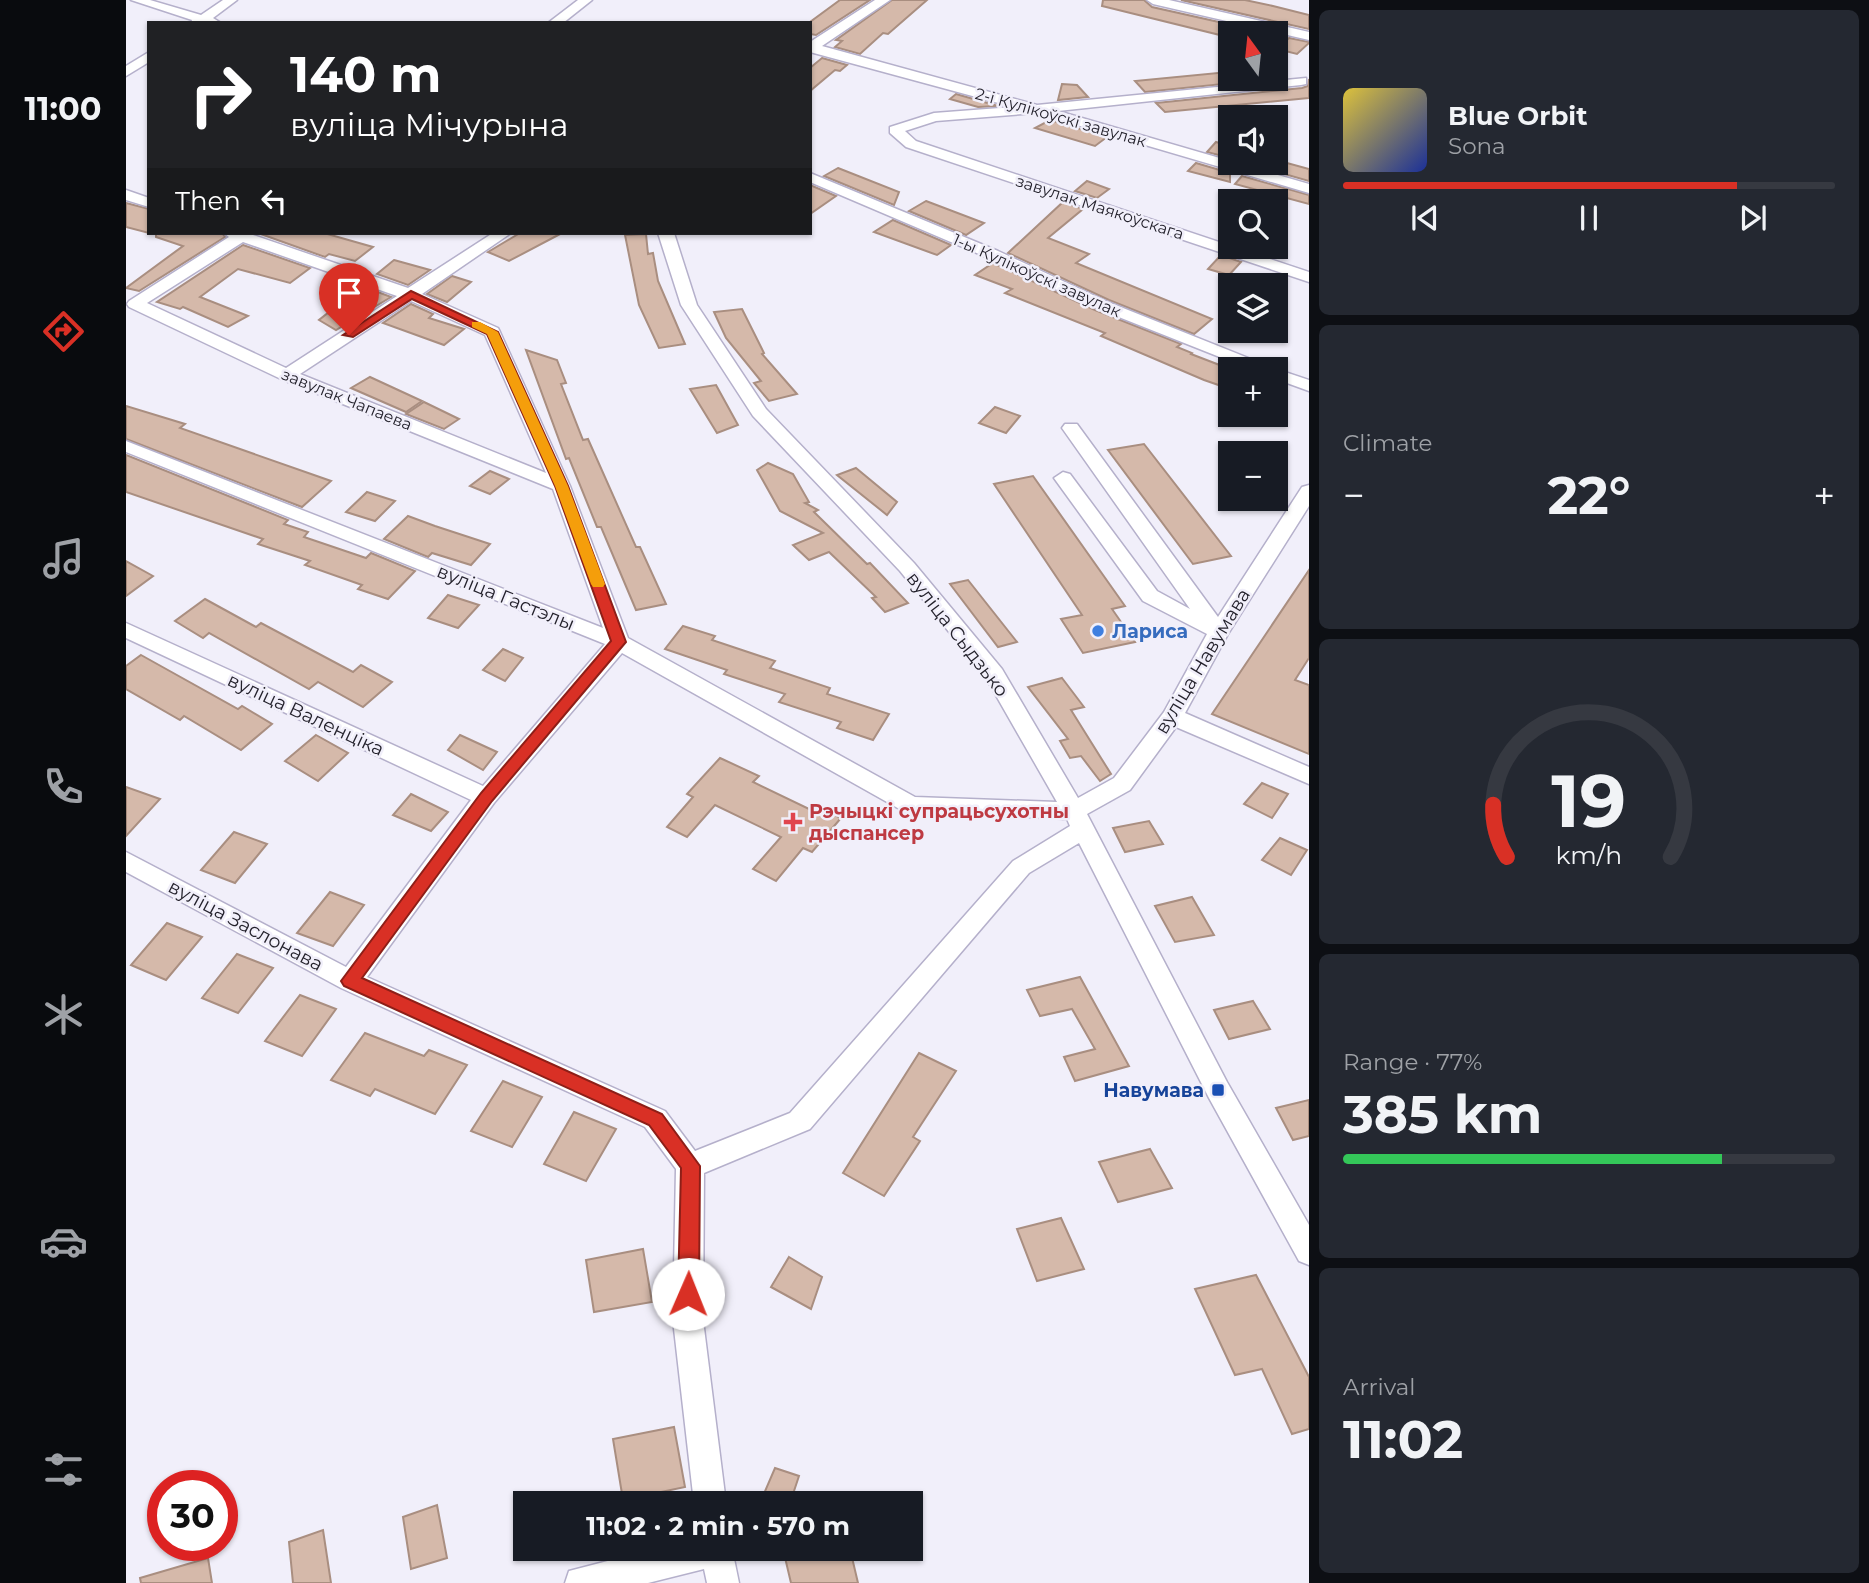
<!DOCTYPE html>
<meta charset="utf-8">
<style>
:root{--surface:#171b24;--page:#242831;--text:#f1f3f6;--muted:#9ea1a6;--line:#363941;--accent:#d93025}
body{margin:0;font-family:Montserrat,sans-serif;background:var(--page);color:var(--text);height:100vh;display:flex;flex-direction:column;font-size:26px;white-space:nowrap}
*{box-sizing:border-box;margin:0}
p{font-size:23px;color:var(--muted)}
.icon{flex:none;width:38px;height:38px;fill:none;stroke:currentColor;stroke-width:2;stroke-linecap:round;stroke-linejoin:round}
.map{position:relative;flex:1;overflow:hidden}
.sheet{display:flex;flex-direction:column;gap:10px;padding:10px;background:#0d0f14;width:560px}
.sheet>*{flex:none}
.top-card{position:absolute;left:21px;top:21px;width:665px;height:214px;border-radius:0px;box-shadow:0 2px 5px #0004;background:#202124;color:#fff;overflow:hidden}
.needle{width:46px;rotate:345deg}
.controls{position:absolute;left:1092px;top:21px;display:grid;gap:14px}
.controls a{display:grid;place-items:center;width:70px;height:70px;border-radius:0px;background:var(--surface);box-shadow:0 2px 5px #0004;font-size:35px}
.speed{position:absolute;left:21px;top:1470px;display:flex;gap:14px;font-size:35px;font-weight:700;text-align:center}
.speed>*{display:grid;place-content:center;width:91px;height:91px;border-radius:50%;background:var(--surface);box-shadow:0 2px 5px #0004;line-height:1}
.speed .limit{border:10px solid #d22;background:#fff;color:#111}
.pin{position:absolute;display:grid;place-items:center;width:60px;height:60px;color:#fff;margin:-72px -30px;border-radius:50% 50% 50% 0;rotate:-45deg;box-shadow:0 0 7px #0007}
.pin .icon{rotate:45deg}
.me{position:absolute;width:77px;margin:-38px;rotate:1deg;stroke-linejoin:round;filter:drop-shadow(0 0 5px #0008)}
.turn{display:flex;align-items:center;gap:24px;height:147px;padding:0 28px;font-size:32px}
.turn .icon{width:91px;height:91px;stroke-width:2.5}
.turn b{display:block;font-size:49px;line-height:60px}
.then{display:flex;align-items:center;height:66px;padding:0 28px;background:#0003;gap:14px;font-size:26px}
.big{font-size:52px;font-weight:700;line-height:1.1}
.sheet .widget{flex:1;display:flex;flex-direction:column;justify-content:center;gap:10px;min-width:0;padding:0 24px;border-radius:10px;background:var(--page)}
.sheet .dial{align-items:center;gap:0}
.dial svg{height:182px;overflow:visible;fill:none;stroke:var(--line);stroke-width:7;stroke-linecap:round;text-anchor:middle}
.dial text{fill:var(--text);stroke:none}
.song{display:flex;align-items:center;gap:21px}
.cover{width:84px;height:84px;border-radius:10px;background:linear-gradient(135deg,hsl(50 70% 55%),hsl(230 70% 35%))}
.played{height:7px;border-radius:4px;background:linear-gradient(90deg,var(--accent) 80%,var(--line) 80%)}
.keys{display:flex;justify-content:space-around;direction:ltr}
.heat{display:flex;justify-content:space-between;align-items:center;font-size:38px;direction:ltr}
.charge{height:10px;border-radius:5px;background:linear-gradient(90deg,#34c759 77%,var(--line) 0)}
.trip{position:absolute;left:387px;top:1491px;width:410px;height:70px;border-radius:0px;background:var(--surface);box-shadow:0 2px 5px #0004;font-weight:700;line-height:70px;text-align:center}
main{display:flex;flex:1;min-height:0}
.tab-bar{display:flex;flex-direction:column;width:126px;justify-content:space-around;align-items:center;background:#090b0e;color:var(--muted)}
.tab-bar .icon{width:49px;height:49px}
.tab-bar .on{color:var(--accent)}
.tab-bar b{font-size:32px;color:var(--text)}
.map>svg:first-child{display:block}
.building{fill:#d5b9aa;stroke:#a98e80;stroke-width:2}
.lines{fill:none;stroke-linecap:round;stroke-linejoin:round}
.minor-casing{stroke:#b5b0cb;stroke-width:3}
.minor{fill:#fff;fill-rule:evenodd}
.route{fill:#d93025;stroke:#8d1f18;stroke-width:2}
.slow{fill:#f59e0b}
.shop-dot{fill:#3f7fe0;stroke:#f1effa;stroke-width:2.5}
.health-dot{fill:#e0444e;stroke:#f1effa;stroke-width:2.5}
.transit-dot{fill:#1a4fb4;stroke:#f1effa;stroke-width:2.5}
.labels{text-anchor:middle;stroke-width:5;stroke-linejoin:round;paint-order:stroke}
.far-street-label{font-size:16px;fill:#24222c;stroke:#f1effa}
.street-label{font-size:19px;fill:#24222c;stroke:#f1effa}
.shop-label{font-size:19px;font-weight:bold;fill:#366cbe;stroke:#f1effa;text-anchor:start}
.health-label{font-size:19px;font-weight:bold;fill:#be3a42;stroke:#f1effa;text-anchor:start}
.transit-label{font-size:19px;font-weight:bold;fill:#164399;stroke:#f1effa;text-anchor:end}
</style>
<main>
<nav class="tab-bar">
<b>11:00</b>
<svg class="icon on" aria-label="directions" viewBox="0 0 24 24"><path d="M12 3l9 9-9 9-9-9zM9 14v-3h6M13 9l2 2-2 2"/></svg>
<svg class="icon" aria-label="music" viewBox="0 0 24 24"><path d="M9 18V5l10-2v13"/><circle cx="6" cy="18" r="3"/><circle cx="16" cy="16" r="3"/></svg>
<svg class="icon" aria-label="phone" viewBox="0 0 24 24"><path d="M5 4h4l2 5-3 2q2 4 5 5l2-3 5 2v4C11 20 4 13 5 4z"/></svg>
<svg class="icon" aria-label="climate" viewBox="0 0 24 24"><path d="M12 3v18M4 7l16 10M4 17L20 7"/></svg>
<svg class="icon" aria-label="car" viewBox="0 0 24 24"><path d="M5 17H2v-5l4-1 3-4h7l3 4 3 1v5h-3M9 17h6M6 11h13"/><circle cx="7" cy="17" r="2"/><circle cx="17" cy="17" r="2"/></svg>
<svg class="icon" aria-label="filters" viewBox="0 0 24 24"><path d="M4 7h16M4 17h16"/><circle cx="9" cy="7" r="2"/><circle cx="15" cy="17" r="2"/></svg>
</nav>
<div class="map">
<svg width="1183" height="1583" viewBox="0 0 1183 1583">
<rect width="100%" height="100%" fill="#f1effa"/>
<g class="building">
<polygon points="714,0 744,0 690,35 684,34 684,22"/>
<polygon points="766,0 801,0 762,34 757,33 734,54 709,47 716,41 710,40"/>
<polygon points="977,0 1018,0 1026,7 1142,33 1104,33 1102,37 976,6"/>
<polygon points="1055,0 1119,0 1147,6 1183,15 1183,29"/>
<polygon points="1163,38 1183,42 1183,43 1171,54 1151,49"/>
<polygon points="696,58 721,65 714,71 709,70 684,91 684,68"/>
<polygon points="1102,72 1104,79 1146,79 1019,92 1009,81"/>
<polygon points="1183,79 1183,98 1039,112 1030,103 1176,88 1182,86"/>
<polygon points="936,84 951,85 962,97 932,100"/>
<polygon points="830,94 872,106 852,107 824,99"/>
<polygon points="924,120 981,137 969,146 909,128"/>
<polygon points="1090,142 1104,146 1104,158 1081,152"/>
<polygon points="1150,160 1183,169 1183,181 1127,165 1150,163"/>
<polygon points="1070,163 1104,173 1104,182 1062,171"/>
<polygon points="712,168 773,192 768,205 698,176"/>
<polygon points="1116,176 1183,195 1183,204 1109,184"/>
<polygon points="961,181 983,189 971,198 949,191"/>
<polygon points="684,185 710,196 684,214"/>
<polygon points="800,201 858,223 840,235 783,211"/>
<polygon points="937,202 957,209 922,238 963,254 950,263 1086,319 1068,334 983,300 882,253"/>
<polygon points="0,203 23,209 23,233 0,227"/>
<polygon points="767,220 825,245 811,255 748,232"/>
<polygon points="30,233 96,233 99,237 13,291 0,288 57,246 30,237"/>
<polygon points="132,233 198,233 247,247 229,261 203,254 199,257"/>
<polygon points="394,233 436,233 383,261 362,252"/>
<polygon points="520,234 522,254 527,253 532,281 559,344 533,348 513,305 499,235"/>
<polygon points="117,245 184,268 164,283 112,269 74,297 122,316 102,327 57,307 54,309 31,302"/>
<polygon points="1095,255 1115,262 1103,275 1082,269"/>
<polygon points="268,260 304,270 282,285 251,274"/>
<polygon points="867,263 969,310 1055,344 1051,347 1066,353 1065,354 1104,369 1104,389 1078,380 975,336 979,333 879,293 886,289 849,275"/>
<polygon points="326,276 345,282 321,302 301,294"/>
<polygon points="236,286 265,297 210,330 193,320"/>
<polygon points="285,304 307,314 303,318 338,329 318,345 257,323"/>
<polygon points="616,309 638,353 636,354 671,394 643,401 628,383 635,381 600,338 588,312"/>
<polygon points="400,350 431,360 440,383 435,384 457,440 462,439 510,547 514,547 540,604 510,610 475,527 471,527 443,458 440,459"/>
<polygon points="244,377 296,401 280,412 225,388"/>
<polygon points="590,385 612,425 591,433 564,389"/>
<polygon points="298,402 333,419 318,429 280,414"/>
<polygon points="0,406 59,424 54,428 205,481 176,507 0,439"/>
<polygon points="869,407 894,416 880,433 853,423"/>
<polygon points="1018,444 1105,556 1067,564 982,450"/>
<polygon points="0,455 162,520 158,524 182,532 178,537 240,558 245,553 289,571 262,599 232,589 236,585 179,565 184,561 132,544 137,539 0,492"/>
<polygon points="642,463 667,474 683,502 679,503 692,510 688,512 741,564 744,563 782,603 759,612 746,598 750,597 703,552 683,560 667,545 697,533 654,511 631,470"/>
<polygon points="730,468 771,502 761,515 711,475"/>
<polygon points="364,471 383,479 364,494 344,486"/>
<polygon points="907,476 999,606 986,609 1009,642 957,653 935,619 956,615 868,484"/>
<polygon points="241,492 269,501 249,521 220,512"/>
<polygon points="282,516 309,526 364,544 345,565 306,553 302,557 258,539"/>
<polygon points="0,561 27,576 0,596"/>
<polygon points="1183,570 1183,658 1169,680 1183,685 1183,754 1086,714"/>
<polygon points="842,580 891,642 872,647 824,584"/>
<polygon points="322,595 353,605 332,628 302,618"/>
<polygon points="79,599 130,627 135,623 227,672 235,665 266,682 237,707 192,682 183,689 83,633 77,638 49,621"/>
<polygon points="557,626 589,636 586,640 649,661 644,668 704,688 701,694 763,714 747,740 711,728 715,722 653,702 659,694 598,674 601,670 539,649"/>
<polygon points="377,649 397,658 379,681 357,670"/>
<polygon points="15,655 112,709 116,706 146,724 115,750 58,716 54,720 0,689 0,666"/>
<polygon points="936,678 958,707 945,710 985,774 974,781 955,756 944,758 934,741 942,739 902,687"/>
<polygon points="190,735 222,753 192,781 159,761"/>
<polygon points="334,735 371,752 357,770 322,750"/>
<polygon points="594,758 633,776 627,782 683,809 687,805 715,818 686,852 677,848 650,881 627,869 655,837 589,805 561,837 541,827 567,797 561,794"/>
<polygon points="1136,783 1162,794 1146,818 1118,804"/>
<polygon points="0,787 34,799 0,836"/>
<polygon points="285,794 322,812 305,831 267,815"/>
<polygon points="1023,821 1037,844 999,852 987,828"/>
<polygon points="108,832 141,844 109,883 75,870"/>
<polygon points="1154,838 1181,850 1165,875 1136,860"/>
<polygon points="204,892 238,905 207,946 171,933"/>
<polygon points="1066,897 1088,935 1049,942 1029,906"/>
<polygon points="41,923 76,937 40,980 5,965"/>
<polygon points="111,954 147,968 112,1013 76,998"/>
<polygon points="954,977 1003,1066 949,1081 938,1057 969,1049 946,1009 914,1016 901,990"/>
<polygon points="174,995 210,1009 176,1056 139,1041"/>
<polygon points="1127,1001 1144,1029 1103,1039 1088,1010"/>
<polygon points="239,1033 298,1056 303,1050 341,1065 309,1114 249,1089 244,1096 205,1080"/>
<polygon points="793,1053 830,1071 787,1137 794,1141 758,1196 717,1173"/>
<polygon points="377,1081 416,1097 386,1147 345,1131"/>
<polygon points="1183,1100 1183,1136 1167,1140 1150,1108"/>
<polygon points="448,1112 490,1129 460,1181 418,1164"/>
<polygon points="1024,1149 1046,1188 992,1202 973,1162"/>
<polygon points="935,1218 958,1269 911,1281 891,1229"/>
<polygon points="517,1249 526,1302 468,1312 460,1260"/>
<polygon points="663,1257 696,1277 685,1309 645,1287"/>
<polygon points="1130,1275 1183,1377 1183,1429 1166,1434 1136,1369 1109,1375 1069,1289"/>
<polygon points="548,1427 559,1487 497,1500 487,1439"/>
<polygon points="649,1468 673,1476 664,1503 634,1503"/>
<polygon points="311,1505 321,1558 285,1569 277,1517"/>
<polygon points="197,1530 205,1583 167,1583 163,1542"/>
<polygon points="657,1549 724,1549 732,1583 665,1583"/>
<polygon points="82,1558 86,1583 15,1583 14,1578"/>
</g>
<g class="lines">
<g class="minor-casing">
<g id="minor">
<polygon points="5,0 24,0 75,15 97,0 111,0 87,18 95,23 65,23 66,20"/>
<polygon points="452,0 466,0 437,23 422,23"/>
<polygon points="749,0 764,0 696,46 911,105 1180,78 1180,84 1175,85 932,111 1183,184 1183,193 910,113 810,121 779,131 790,141 1183,272 1183,282 780,147 764,133 764,127 808,113 887,107 684,52 684,42"/>
<polygon points="1021,0 1043,0 1183,32 1183,40 1027,4"/>
<polygon points="23,52 23,62 0,76 0,66"/>
<polygon points="684,173 872,251 982,302 1147,368 1183,380 1183,391 1150,379 1150,369 1124,369 970,308 860,257 684,182"/>
<polygon points="0,190 23,198 23,207 0,200"/>
<path d="M98 233H129L127 235 282 288 367 233H385L296 294 372 328 374 332 444 486 502 638 789 797 931 802 860 678 774 571 627 416 555 305 532 233H548L571 305 640 409 788 563 876 669 952 798 988 778 1038 712 1081 634 1017 601 928 478 937 472 944 474 1031 591 1064 609 936 428 939 424H951L1092 617 1176 487 1183 485V506L1102 634 1059 713 1183 767V784L1050 727 1004 790 961 814 1101 1082 1183 1225V1265L1173 1261 1083 1098 953 843 903 873 684 1129 578 1173 577 1320 600 1503H568L547 1320 550 1169 519 1127 215 988 0 872V852L220 967 345 800 0 638V623L357 786 479 644 0 452V441L477 628 427 489 155 379 3 307 1 304 3 301 103 237ZM117 242 271 296 160 368 21 303ZM285 301 359 335 420 473 174 374ZM496 653 777 811 941 819 944 826 887 861 664 1113 569 1151 539 1111 241 977 368 803Z"/>
<polygon points="528,1549 606,1549 613,1583 581,1583 578,1569 522,1583 439,1583 443,1571"/>
</g>
</g>
<use href="#minor" class="minor"/>
</g>
<polygon class="route" points="285,291 372,332 442,486 500,642 366,801 236,978 536,1114 574,1166 573,1294 570,1301 562,1304 555,1301 552,1294 555,1168 523,1125 218,986 215,981 355,793 485,641 429,486 361,334 286,299 227,337 217,335"/>
<polygon class="slow" points="346,322 354,322 372,332 442,486 479,584 477,587 467,587 465,584 429,486 361,334 346,327"/>
<circle class="shop-dot" cx="972" cy="631" r="7"/>
<path class="health-dot" d="M663.5 811.5h7v7h7v7h-7v7h-7v-7h-7v-7h7z"/>
<rect class="transit-dot" x="1085" y="1083" width="14" height="14" rx="3.5"/>
<g class="labels">
<g class="far-street-label">
<text transform="translate(935 117) rotate(16)" y="6">2-і Кулікоўскі завулак</text>
<text transform="translate(974 207) rotate(18)" y="6">завулак Маякоўскага</text>
<text transform="translate(911 275) rotate(24)" y="6">1-ы Кулікоўскі завулак</text>
<text transform="translate(221 399) rotate(22)" y="6">завулак Чапаева</text>
</g>
<g class="street-label">
<text transform="translate(380 597) rotate(22)" y="7">вуліца Гастэлы</text>
<text transform="translate(832 634) rotate(52)" y="7">вуліца Сыдзько</text>
<text transform="translate(1076 661) rotate(-59)" y="7">вуліца Навумава</text>
<text transform="translate(180 714) rotate(25)" y="7">вуліца Валенціка</text>
<text transform="translate(120 925) rotate(28)" y="7">вуліца Заслонава</text>
</g>
<g class="shop-label">
<text x="986" y="638">Лариса</text>
</g>
<g class="health-label">
<text x="683" y="818">Рэчыцкі супрацьсухотны<tspan x="683" dy="22">дыспансер</tspan></text>
</g>
<g class="transit-label">
<text x="1078" y="1097">Навумава</text>
</g>
</g>
</svg>
<div class="controls">
<a><svg class="needle" viewBox="-14 -14 28 28"><path d="M0-13l5 13h-10z" fill="#e53935"/><path d="M0 13l5-13h-10z" fill="#9ea1a6"/></svg></a>
<a><svg class="icon" aria-label="sound" viewBox="0 0 24 24"><path d="M4 9h4l5-4v14l-5-4H4zM17 9q2 3 0 6"/></svg></a>
<a><svg class="icon" aria-label="search" viewBox="0 0 24 24"><circle cx="10" cy="10" r="6"/><path d="M15 15l6 6"/></svg></a>
<a><svg class="icon" aria-label="layers" viewBox="0 0 24 24"><path d="M12 4l9 5-9 5-9-5zM3 14l9 5 9-5"/></svg></a>
<a>+</a>
<a>−</a>
</div>
<div class="speed"><div class="limit">30</div></div>
<div class="pin" style="left:223px;top:335px;background:#d93025"><svg class="icon" aria-label="arrive" viewBox="0 0 24 24"><path d="M6 21V4h12l-3 4 3 4H6"/></svg></div>
<svg class="me" style="left:562px;top:1294px" viewBox="-20 -20 40 40"><circle r="19" fill="#fff"/><path d="M0-13L10 11 0 6-10 11z" fill="#d93025"/></svg>
<div class="trip">11:02 · 2 min · 570 m</div>
<div class="top-card">
<div class="turn"><svg class="icon" aria-label="right" viewBox="0 0 24 24"><path d="M7 20v-9h11M14 6l5 5-5 5"/></svg><div><b>140 m</b>вуліца Мічурына</div></div>
<div class="then">Then<svg class="icon" aria-label="left" viewBox="0 0 24 24"><path d="M17 20v-9H6M10 6l-5 5 5 5"/></svg></div>
</div>
</div>
<section class="sheet">
<div class="widget">
<div class="song"><i class="cover"></i><div><b>Blue Orbit</b><p>Sona</p></div></div>
<div class="played"></div>
<div class="keys"><svg class="icon" aria-label="previous" viewBox="0 0 24 24"><path d="M18 5L8 12l10 7zM5 5v14"/></svg><svg class="icon" aria-label="pause" viewBox="0 0 24 24"><path d="M8 5v14M16 5v14"/></svg><svg class="icon" aria-label="next" viewBox="0 0 24 24"><path d="M6 5l10 7-10 7zM19 5v14"/></svg></div>
</div>
<div class="widget"><p>Climate</p>
<div class="heat"><a>−</a><b class="big">22°</b><a>+</a></div>
</div>
<div class="widget dial"><svg viewBox="0 0 100 80">
<path d="M14 69A42 42 0 1 1 86 69"/>
<path d="M14 69A42 42 0 0 1 8 46" stroke="#d93025"/>
<text x="50" y="56" font-size="32" font-weight="700">19</text>
<text x="50" y="72" font-size="11">km/h</text>
</svg></div>
<div class="widget"><p>Range · 77%</p><b class="big">385 km</b><div class="charge"></div></div>
<div class="widget"><p>Arrival</p><b class="big">11:02</b></div>
</section>
</main>
